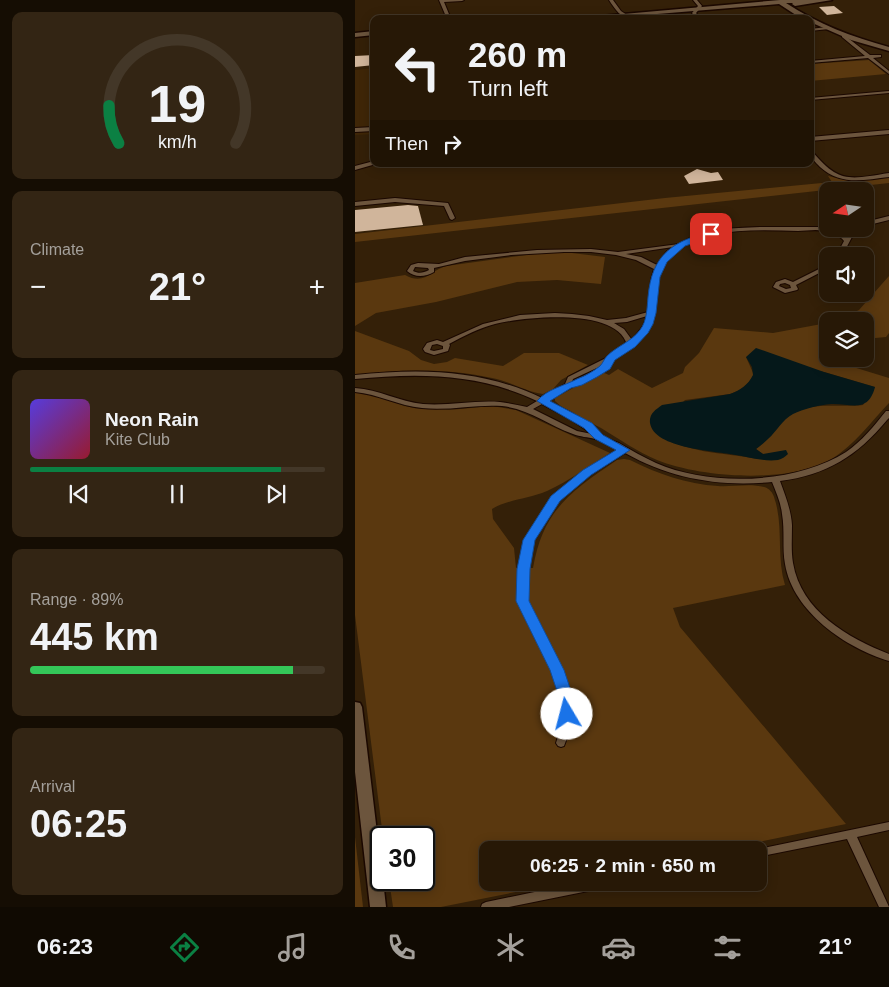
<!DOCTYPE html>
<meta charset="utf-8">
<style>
:root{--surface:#271806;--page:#332514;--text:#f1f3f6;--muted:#a4a09b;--line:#433728;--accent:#0b8043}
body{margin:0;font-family:Helvetica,sans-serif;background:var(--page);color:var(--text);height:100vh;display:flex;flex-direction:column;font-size:19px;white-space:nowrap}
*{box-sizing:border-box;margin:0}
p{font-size:16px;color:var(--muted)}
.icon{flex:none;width:28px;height:28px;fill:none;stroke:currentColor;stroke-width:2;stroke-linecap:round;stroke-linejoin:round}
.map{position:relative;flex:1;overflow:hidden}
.details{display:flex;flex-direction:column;gap:12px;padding:12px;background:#150d03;width:355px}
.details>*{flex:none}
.hud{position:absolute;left:15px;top:15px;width:444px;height:152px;border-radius:10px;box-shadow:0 2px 12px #0003,0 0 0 1px var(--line);background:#271806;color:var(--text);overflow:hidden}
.needle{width:32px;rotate:257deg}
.fabs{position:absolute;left:464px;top:182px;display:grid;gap:10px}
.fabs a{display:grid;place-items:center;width:55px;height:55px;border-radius:10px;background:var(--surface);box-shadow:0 2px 12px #0003,0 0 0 1px var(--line);font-size:25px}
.speed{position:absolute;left:15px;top:826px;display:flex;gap:10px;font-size:25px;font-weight:700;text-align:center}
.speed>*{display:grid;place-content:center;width:65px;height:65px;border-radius:50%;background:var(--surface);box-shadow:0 2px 12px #0003,0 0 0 1px var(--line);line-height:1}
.speed .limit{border:2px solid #111;border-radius:8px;background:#fff;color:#111}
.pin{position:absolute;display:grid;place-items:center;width:42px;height:42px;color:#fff;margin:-21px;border-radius:10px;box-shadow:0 2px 8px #0006}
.me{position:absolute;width:55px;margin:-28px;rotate:352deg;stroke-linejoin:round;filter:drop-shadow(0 0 4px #0008)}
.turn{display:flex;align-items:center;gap:18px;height:105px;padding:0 15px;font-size:22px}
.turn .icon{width:65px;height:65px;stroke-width:2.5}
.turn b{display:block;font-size:35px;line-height:42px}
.then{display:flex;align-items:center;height:48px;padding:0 15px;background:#0003;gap:10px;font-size:19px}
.big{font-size:38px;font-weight:700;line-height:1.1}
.details .card{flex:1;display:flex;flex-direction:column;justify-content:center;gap:8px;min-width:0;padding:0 18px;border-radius:10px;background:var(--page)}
.details .dial{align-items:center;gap:0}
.dial svg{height:130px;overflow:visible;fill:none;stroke:var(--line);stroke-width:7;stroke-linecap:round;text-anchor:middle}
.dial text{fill:var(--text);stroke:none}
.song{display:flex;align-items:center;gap:15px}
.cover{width:60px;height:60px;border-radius:8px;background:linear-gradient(135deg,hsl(250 70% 55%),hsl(350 70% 35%))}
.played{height:5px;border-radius:2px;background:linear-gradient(90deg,var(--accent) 85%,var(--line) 85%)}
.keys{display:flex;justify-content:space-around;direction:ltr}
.heat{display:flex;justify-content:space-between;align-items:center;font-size:28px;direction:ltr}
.charge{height:8px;border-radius:4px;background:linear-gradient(90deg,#34c759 89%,var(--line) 0)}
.trip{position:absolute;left:124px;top:841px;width:288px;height:50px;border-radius:10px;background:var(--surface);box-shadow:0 2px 12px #0003,0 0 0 1px var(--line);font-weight:700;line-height:50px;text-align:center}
.tabs{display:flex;height:80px;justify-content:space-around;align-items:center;background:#100a02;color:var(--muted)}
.tabs .icon{width:35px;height:35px}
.tabs .on{color:var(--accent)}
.tabs b{font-size:22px;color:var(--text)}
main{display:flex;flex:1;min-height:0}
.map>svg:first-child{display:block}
.built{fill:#3f2607}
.green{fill:#5a380f;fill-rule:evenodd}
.water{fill:#05181a}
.building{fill:#d0b59b}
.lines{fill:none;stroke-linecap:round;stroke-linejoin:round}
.minor-casing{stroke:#1b0800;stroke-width:2}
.secondary-casing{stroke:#1b0800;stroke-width:3}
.minor{fill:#6c553d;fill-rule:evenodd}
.secondary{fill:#6c553d;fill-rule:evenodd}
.route{fill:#1a73e8;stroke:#114b97}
</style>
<main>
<section class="details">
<div class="card dial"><svg viewBox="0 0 100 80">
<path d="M14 69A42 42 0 1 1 86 69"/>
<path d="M14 69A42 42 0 0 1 8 46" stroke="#0b8043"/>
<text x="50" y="56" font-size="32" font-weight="700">19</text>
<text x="50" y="72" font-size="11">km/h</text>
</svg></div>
<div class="card"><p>Climate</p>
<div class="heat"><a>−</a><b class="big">21°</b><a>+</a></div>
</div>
<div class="card">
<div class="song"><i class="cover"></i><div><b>Neon Rain</b><p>Kite Club</p></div></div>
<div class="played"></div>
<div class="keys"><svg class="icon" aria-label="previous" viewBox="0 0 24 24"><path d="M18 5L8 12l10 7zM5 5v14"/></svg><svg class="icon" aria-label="pause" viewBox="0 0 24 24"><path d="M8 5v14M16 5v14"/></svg><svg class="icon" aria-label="next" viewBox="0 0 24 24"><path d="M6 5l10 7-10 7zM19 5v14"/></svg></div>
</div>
<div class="card"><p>Range · 89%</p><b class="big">445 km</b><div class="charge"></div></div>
<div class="card"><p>Arrival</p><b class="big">06:25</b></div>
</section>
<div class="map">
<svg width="534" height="907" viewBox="0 0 534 907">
<rect width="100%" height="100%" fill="#342008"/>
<polygon class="built" points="19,68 19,134 0,135 0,70"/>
<g class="green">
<polygon points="514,60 531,74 455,81 455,64"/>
<polygon points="473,176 497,181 534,177 534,183 0,242 0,234 310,198 477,182"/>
<path d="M186 253H217L250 257 246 284 202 280 162 282 81 302 21 313 0 326V283L50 275C70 286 76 270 91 266Z"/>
<polygon points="534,276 534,333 531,337 510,339 510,321 481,321 504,310"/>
<path d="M472 323V359L534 378V403C516 422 499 445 477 459 434 484 347 478 302 460 283 452 264 439 246 428 231 420 212 413 200 401V398L247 372 254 375 263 369 297 388 328 373 330 367 344 353 359 328 418 333ZM391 357 469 372 520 387 508 405C484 408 452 400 431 418 420 427 414 439 401 449L408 454 402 459C368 452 329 454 300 432L330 400 375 394 385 390 393 383 399 375Z"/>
<path d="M0 331 54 351 66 360 79 364 92 362 100 358 148 366 169 353H204L233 365 206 380 198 389 188 394C171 392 155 381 137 378 91 368 46 369 0 375Z"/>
<path d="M4 392 21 395 49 406 61 408 94 410 137 406 161 410 255 453C234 466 214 481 192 491 173 499 154 499 137 509L138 519 159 548 161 568H178C188 510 216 491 262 460L269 459 275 460C303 474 331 484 363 486 377 487 395 483 409 487 414 488 418 493 419 497 429 525 421 556 430 585L318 608 325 627 491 824 365 850H132V882L206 883 86 907H38L34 880H69V838L28 837 0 615V393Z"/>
<polygon points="0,837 8,907 0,907"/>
</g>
<path class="water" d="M401 348 469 372 520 387C513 414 496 403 476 404 464 405 448 409 438 414 427 420 422 431 413 439 409 443 405 446 401 449L408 454 431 450 433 454C430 457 427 459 423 460 409 462 395 457 381 455 362 451 299 449 295 423 294 414 300 410 307 405L375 394C386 390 393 385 398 375L397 367 391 357Z"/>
<g class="building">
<polygon points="479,6 488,13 472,15 464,7"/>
<polygon points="19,55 19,65 0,67 0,56"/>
<polygon points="342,169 356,173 363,172 368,180 334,184 329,176"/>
<polygon points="53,205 63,206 68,225 0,232 0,210"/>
</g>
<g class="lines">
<g class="minor-casing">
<g id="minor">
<polygon points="84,0 109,0 107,1 89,2 96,19 92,19"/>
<path d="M254 0H258L266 11 278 19C266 19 260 9 254 0Z"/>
<polygon points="338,0 342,0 347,6 341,13 346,19 342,19 337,13 343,6"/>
<polygon points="472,27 474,28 474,29 455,31 455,29"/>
<polygon points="489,35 515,55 526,55 526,57 518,58 534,71 534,74 513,58 455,63 455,61 510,56 487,37 487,36"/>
<polygon points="534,91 534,93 455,100 455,98"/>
<polygon points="19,127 19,131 0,132 0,128"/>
<polygon points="534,130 534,134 455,141 455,137"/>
<path d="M455 150 457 151C484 184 495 179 534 173V177C508 180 486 186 465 167 460 162 455 157 455 150Z"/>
<polygon points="19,161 19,164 21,164 0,170 0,166"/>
<polygon points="40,198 93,203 100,218 97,220 95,219 89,206 40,202 0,206 0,202"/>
<polygon points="534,216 534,220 510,226 510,222"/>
<path d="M405 227H472V229H475L492 237 502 229H508L497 237 487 256H481L489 241C486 236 476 232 469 231 461 229 451 231 443 231 414 230 384 229 356 235 342 238 329 244 318 253 293 273 307 302 295 326 287 342 272 349 259 359 252 364 249 372 240 377 232 382 223 383 215 387 207 390 200 396 192 401 206 407 220 414 232 423 237 427 241 432 247 435 251 439 258 441 264 443 276 450 288 457 301 463 356 487 440 484 491 452 507 441 519 426 531 411H534V418L532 420C502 456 472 475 425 481 430 495 436 509 437 525 437 538 436 551 438 563 446 611 493 638 534 654V661C491 648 438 612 430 564 427 548 430 531 427 514 426 503 421 492 417 482 364 487 317 479 270 453L235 475 203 501 178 540 172 569 171 601 207 670 217 700 216 727 209 746 206 747 203 746 201 743 206 727 207 700 197 670 163 601 164 569 170 540 197 497 229 471 265 450C257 446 249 441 240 439 233 437 225 437 218 434 193 425 174 409 147 406 121 404 94 411 67 408 44 406 23 394 0 392V388C24 389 44 402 68 404 94 406 119 400 145 402 154 403 163 405 172 407L182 401C123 373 64 373 0 379V375C66 368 126 369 187 398L210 384 213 377 249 359 272 345C262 307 169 317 140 324 124 328 109 336 94 344L95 345 93 351 79 355 70 352 68 349 72 343 82 340 88 342 128 324 165 315 200 313 217 314 234 316 252 320 271 318 293 312 296 280 299 269 281 260 261 255 236 252H209L156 255 110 261 79 268V272C70 277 60 278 52 271L56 265 63 263 84 264 110 257 182 250 236 249 263 252 324 244C347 229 378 228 405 227ZM318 247 312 251 302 265 286 257 271 254ZM60 267 73 268 74 270C68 273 64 274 58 271ZM292 316 288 326 277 340 269 329 259 323 272 322ZM82 344 88 346V349L79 351 75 350 77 345ZM246 366 235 375 217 382 218 379ZM187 404 215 419 237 434 222 431 178 409Z"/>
<path d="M472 265V269L441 285 443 289 442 290 430 293 418 287 421 282 430 279 438 282ZM430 283 435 285 436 288 431 289 424 286 425 284Z"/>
<polygon points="534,822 534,830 502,837 534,907 524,907 492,839 402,857 402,850 398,850"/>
<polygon points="228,882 258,882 257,885 253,887 154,907 126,907 127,904 131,902"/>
</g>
</g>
<g class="secondary-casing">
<g id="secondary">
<path d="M425 0H477L440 6 437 4 438 3H431C463 24 497 37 534 47V51L496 40 455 22V19H447L424 4 241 19H212Z"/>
<polygon points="19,31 19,35 0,37 0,33"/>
<polygon points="0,702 5,703 7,707 26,866 26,880 28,880 31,907 15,907 0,772"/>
</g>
</g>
<use href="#minor" class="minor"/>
<use href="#secondary" class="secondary"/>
</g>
<path class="route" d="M356 231 360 232V236L330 246 312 262 305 277 301 313 298 324 293 333 280 347 260 360 255 369 242 377 227 385 216 388 195 401 237 423 248 435 275 450 236 475 205 501 180 540 175 569 174 601 209 670 219 700V714L217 718 212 719 207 718 205 714V700L195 670 161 601 162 569 168 540 196 496 228 470 261 450 240 439 229 428 182 401C192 389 209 386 222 379 230 376 239 371 245 366 248 363 249 359 252 356 262 346 276 342 285 330 292 321 292 308 293 297 297 254 317 242 356 231Z"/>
</svg>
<div class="fabs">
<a><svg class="needle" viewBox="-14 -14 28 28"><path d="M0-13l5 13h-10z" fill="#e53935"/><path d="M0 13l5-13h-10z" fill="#a4a09b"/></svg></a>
<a><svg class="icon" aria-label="sound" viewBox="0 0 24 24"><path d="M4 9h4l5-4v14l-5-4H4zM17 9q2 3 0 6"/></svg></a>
<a><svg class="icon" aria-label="layers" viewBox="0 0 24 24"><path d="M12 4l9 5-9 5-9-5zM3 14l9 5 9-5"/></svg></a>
</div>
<div class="speed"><div class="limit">30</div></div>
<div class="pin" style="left:356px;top:234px;background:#d93025"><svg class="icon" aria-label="arrive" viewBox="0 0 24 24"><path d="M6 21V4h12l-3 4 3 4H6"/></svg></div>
<svg class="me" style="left:212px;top:714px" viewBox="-20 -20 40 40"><circle r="19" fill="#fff"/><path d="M0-13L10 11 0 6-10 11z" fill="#1a73e8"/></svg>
<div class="trip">06:25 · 2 min · 650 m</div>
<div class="hud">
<div class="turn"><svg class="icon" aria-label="left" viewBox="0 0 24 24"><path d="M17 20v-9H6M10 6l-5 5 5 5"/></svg><div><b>260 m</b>Turn left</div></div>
<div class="then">Then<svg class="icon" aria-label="right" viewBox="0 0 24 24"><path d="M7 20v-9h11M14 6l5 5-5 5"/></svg></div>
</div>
</div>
</main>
<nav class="tabs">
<b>06:23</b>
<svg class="icon on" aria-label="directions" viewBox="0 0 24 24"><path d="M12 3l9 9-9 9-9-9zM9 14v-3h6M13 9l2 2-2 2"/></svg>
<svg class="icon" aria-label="music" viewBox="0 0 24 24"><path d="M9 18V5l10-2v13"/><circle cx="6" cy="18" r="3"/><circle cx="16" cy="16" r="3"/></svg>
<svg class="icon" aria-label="phone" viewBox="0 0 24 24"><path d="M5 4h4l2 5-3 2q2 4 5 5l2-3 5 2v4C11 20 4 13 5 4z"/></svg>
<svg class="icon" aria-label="climate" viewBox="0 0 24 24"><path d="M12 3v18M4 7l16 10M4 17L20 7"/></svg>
<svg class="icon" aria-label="car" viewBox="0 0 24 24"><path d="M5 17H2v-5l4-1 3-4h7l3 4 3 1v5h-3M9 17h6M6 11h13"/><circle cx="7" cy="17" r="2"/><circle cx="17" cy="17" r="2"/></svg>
<svg class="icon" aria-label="filters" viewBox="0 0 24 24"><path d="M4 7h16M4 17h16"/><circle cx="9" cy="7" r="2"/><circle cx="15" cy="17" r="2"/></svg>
<b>21°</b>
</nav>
